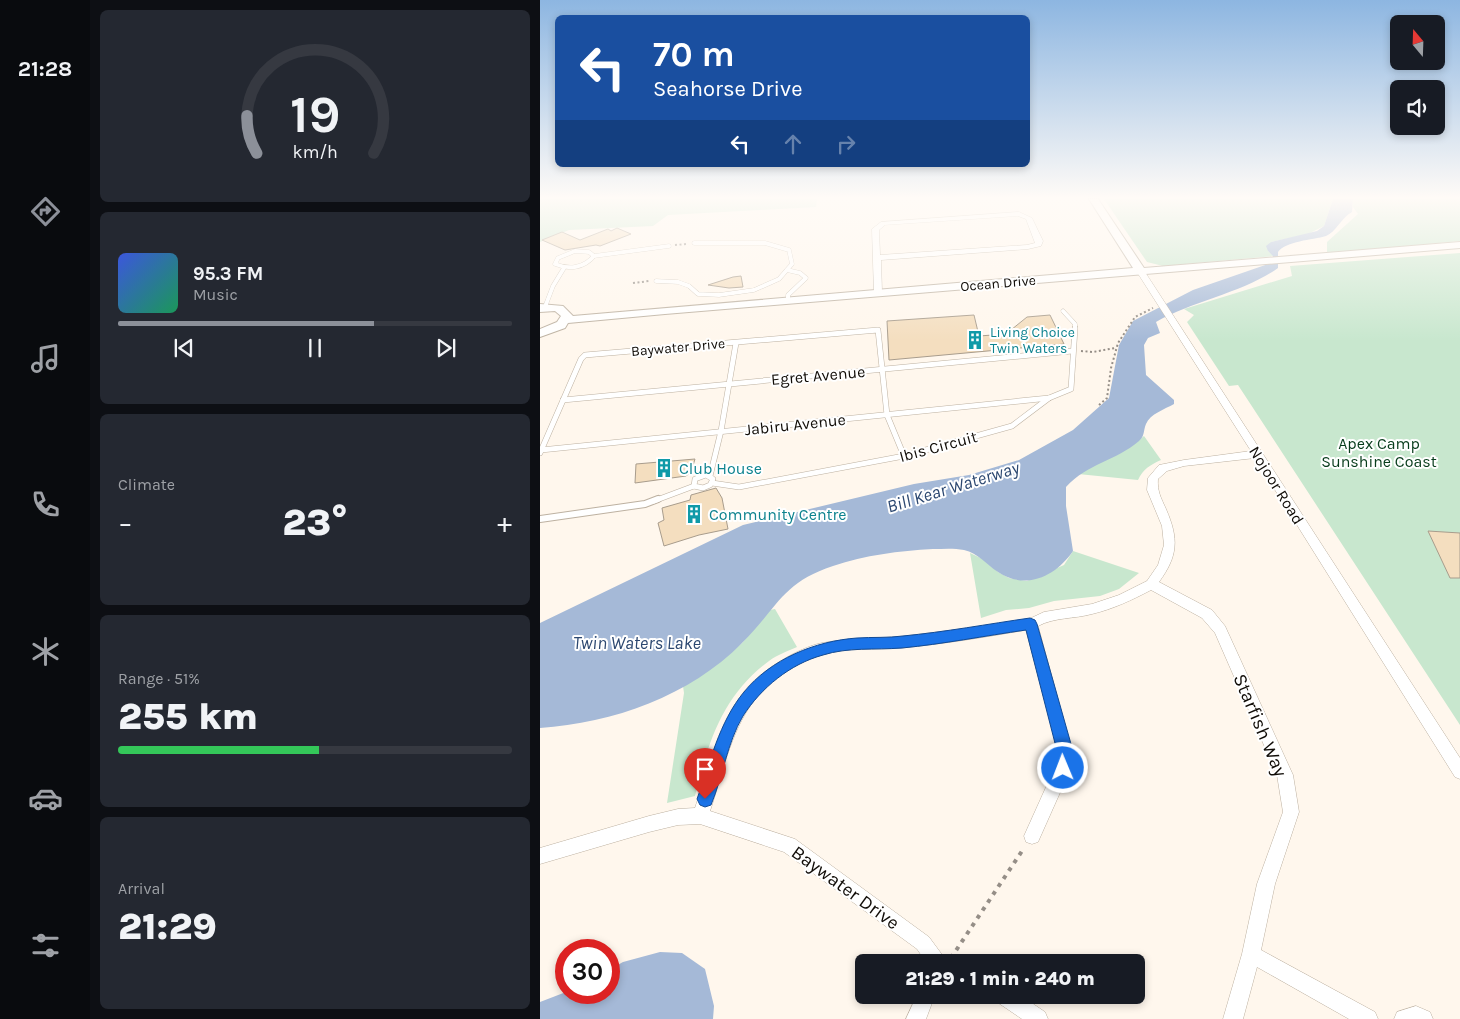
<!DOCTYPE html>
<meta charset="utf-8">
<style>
:root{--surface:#171b24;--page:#242831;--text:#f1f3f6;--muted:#9ea1a6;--line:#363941;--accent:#8c9099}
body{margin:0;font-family:Karla,sans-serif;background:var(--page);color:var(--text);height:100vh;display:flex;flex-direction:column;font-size:19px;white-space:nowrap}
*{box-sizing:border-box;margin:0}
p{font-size:16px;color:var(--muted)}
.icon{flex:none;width:28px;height:28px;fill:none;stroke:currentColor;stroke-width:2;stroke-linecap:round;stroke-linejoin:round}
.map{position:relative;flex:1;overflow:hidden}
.panel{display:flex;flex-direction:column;gap:10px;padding:10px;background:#0d0f14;width:450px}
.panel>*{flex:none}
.guide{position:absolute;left:15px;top:15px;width:475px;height:152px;border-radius:8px;box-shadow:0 2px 8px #0003;background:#1a4fa0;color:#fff;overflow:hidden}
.needle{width:32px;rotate:341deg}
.buttons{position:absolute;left:850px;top:15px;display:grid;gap:10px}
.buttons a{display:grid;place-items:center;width:55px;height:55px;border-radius:8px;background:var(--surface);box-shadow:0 2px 8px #0003;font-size:25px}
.speed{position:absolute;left:15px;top:939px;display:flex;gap:10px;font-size:25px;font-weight:700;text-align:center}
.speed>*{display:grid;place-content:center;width:65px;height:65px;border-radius:50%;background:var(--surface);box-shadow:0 2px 8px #0003;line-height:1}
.speed .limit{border:8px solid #d22;background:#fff;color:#111}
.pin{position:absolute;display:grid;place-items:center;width:42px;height:42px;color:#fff;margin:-51px -21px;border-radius:50% 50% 50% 0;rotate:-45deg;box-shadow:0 0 5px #0007}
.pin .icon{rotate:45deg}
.me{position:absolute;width:55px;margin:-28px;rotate:359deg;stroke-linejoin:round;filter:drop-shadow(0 0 4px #0008)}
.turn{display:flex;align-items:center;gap:18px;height:105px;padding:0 15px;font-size:22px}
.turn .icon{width:65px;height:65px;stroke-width:2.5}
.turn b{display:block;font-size:35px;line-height:42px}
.lanes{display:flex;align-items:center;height:48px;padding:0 15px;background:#0003;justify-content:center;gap:25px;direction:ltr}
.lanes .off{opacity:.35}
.big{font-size:38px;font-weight:800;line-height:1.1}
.panel .tile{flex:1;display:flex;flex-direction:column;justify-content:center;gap:8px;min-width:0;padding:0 18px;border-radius:8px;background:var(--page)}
.panel .dial{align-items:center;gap:0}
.dial svg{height:130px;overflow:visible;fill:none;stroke:var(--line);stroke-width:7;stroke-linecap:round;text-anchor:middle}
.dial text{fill:var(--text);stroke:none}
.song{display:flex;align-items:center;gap:15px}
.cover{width:60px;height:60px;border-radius:8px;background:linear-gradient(135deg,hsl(230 70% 55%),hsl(150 70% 35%))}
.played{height:5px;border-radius:2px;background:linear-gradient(90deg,var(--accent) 65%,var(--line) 65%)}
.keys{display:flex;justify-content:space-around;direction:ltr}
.heat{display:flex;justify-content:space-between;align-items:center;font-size:28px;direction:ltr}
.charge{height:8px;border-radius:4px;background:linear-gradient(90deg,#34c759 51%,var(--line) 0)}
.trip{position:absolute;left:315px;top:954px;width:290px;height:50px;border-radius:8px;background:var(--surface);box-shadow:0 2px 8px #0003;font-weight:800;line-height:50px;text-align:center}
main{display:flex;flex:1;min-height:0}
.tabs{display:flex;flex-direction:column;width:90px;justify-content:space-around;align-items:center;background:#090b0e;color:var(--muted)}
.tabs .icon{width:35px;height:35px}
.tabs .selected{color:var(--accent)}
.tabs b{font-size:22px;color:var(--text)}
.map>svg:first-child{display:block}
.green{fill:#c8e7ce}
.water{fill:#a5b9d7}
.building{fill:#f4debf;stroke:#a89c8c}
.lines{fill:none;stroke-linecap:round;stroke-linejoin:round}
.lane-far2-casing{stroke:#bdb1a1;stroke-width:4.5}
.lane-far1-casing{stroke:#bdb1a1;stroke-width:6}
.lane-casing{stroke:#bdb1a1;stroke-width:8}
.street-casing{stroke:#bdb1a1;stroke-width:1}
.secondary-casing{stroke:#bdb1a1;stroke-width:2}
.path-far1{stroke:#958e87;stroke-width:2;stroke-dasharray:2 2.5;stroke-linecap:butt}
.path{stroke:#958e87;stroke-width:4;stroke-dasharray:4 5.5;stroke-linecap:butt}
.lane-far2{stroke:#fff;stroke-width:4}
.lane-far1{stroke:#fff;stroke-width:5}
.lane{stroke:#fff;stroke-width:6}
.street{fill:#fff;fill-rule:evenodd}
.secondary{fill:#fff;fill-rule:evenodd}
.route{fill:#1a73e8;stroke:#114b97}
.labels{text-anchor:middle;stroke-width:4;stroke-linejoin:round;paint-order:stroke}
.far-street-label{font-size:14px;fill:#100c07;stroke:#fff}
.far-culture-label{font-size:14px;fill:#0d838f;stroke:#fff;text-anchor:start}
.street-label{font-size:16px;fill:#100c07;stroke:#fff}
.park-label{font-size:16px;fill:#073c1b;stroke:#fff}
.culture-label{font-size:16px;fill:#0d838f;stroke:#fff;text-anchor:start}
.water-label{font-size:18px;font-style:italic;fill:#2b4770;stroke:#fff}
.near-street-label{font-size:19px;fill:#100c07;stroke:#fff}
</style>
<main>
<nav class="tabs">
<b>21:28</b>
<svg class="icon selected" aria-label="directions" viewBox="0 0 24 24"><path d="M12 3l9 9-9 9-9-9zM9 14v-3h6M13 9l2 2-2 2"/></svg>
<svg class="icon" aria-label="music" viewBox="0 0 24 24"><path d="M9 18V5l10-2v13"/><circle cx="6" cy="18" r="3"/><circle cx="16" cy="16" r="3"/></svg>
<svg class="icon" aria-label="phone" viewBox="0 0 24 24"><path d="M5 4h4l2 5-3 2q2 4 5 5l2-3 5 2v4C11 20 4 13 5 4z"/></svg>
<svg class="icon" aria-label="climate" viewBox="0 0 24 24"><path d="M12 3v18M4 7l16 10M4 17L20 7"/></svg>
<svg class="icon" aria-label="car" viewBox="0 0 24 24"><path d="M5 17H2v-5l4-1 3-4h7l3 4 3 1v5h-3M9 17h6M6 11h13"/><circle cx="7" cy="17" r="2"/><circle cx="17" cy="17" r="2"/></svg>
<svg class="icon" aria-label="filters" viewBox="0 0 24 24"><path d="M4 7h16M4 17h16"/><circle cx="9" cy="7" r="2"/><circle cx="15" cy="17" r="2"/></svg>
</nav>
<section class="panel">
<div class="tile dial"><svg viewBox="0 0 100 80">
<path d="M14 69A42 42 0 1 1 86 69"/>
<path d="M14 69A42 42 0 0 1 8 46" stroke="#8c9099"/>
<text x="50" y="56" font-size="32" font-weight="700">19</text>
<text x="50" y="72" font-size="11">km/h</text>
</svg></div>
<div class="tile">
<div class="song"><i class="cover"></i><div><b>95.3 FM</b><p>Music</p></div></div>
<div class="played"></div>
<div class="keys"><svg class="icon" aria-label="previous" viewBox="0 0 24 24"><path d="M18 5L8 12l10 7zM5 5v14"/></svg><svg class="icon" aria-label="pause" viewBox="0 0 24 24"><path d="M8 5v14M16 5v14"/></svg><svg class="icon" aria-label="next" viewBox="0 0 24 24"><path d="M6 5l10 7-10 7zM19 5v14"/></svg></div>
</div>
<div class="tile"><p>Climate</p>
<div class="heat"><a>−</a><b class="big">23°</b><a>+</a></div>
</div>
<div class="tile"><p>Range · 51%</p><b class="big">255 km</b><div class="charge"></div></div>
<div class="tile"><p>Arrival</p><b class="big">21:29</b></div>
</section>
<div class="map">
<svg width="920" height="1019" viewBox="0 0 920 1019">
<rect width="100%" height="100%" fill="#fff7ed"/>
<g class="green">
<polygon points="0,199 277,199 276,207 128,215 113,226 29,230 0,242"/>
<polygon points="564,199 793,199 784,226 768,234 731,242 728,251 734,256 623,266 607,262"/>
<polygon points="813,199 920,199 920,241 787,254 787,242 818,214 813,207"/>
<polygon points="920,253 920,725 698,385 689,386 647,322 654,315 644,309 752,276 750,266"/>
<path d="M604 436 621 460C610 465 603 469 598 480L538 474 597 442Z"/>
<polygon points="533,551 599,573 579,589 560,596 514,601 489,608 466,610 441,618 430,553 447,561 458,572 469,578 487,581 524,565"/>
<path d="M235 609 257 647C248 651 237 655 229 661 183 695 168 742 155 796L127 803 144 693 143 686 173 667 202 643 230 610Z"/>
</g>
<g class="water">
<path d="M793 199H813L812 212C801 218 796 232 786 236 772 240 746 241 738 252V268C705 292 653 301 616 322L620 333 608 338 604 345 606 375 634 400V404C625 409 610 414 606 424 603 431 605 436 599 441 576 461 548 463 526 487V506L533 551C516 576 486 591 458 572 447 565 438 553 424 550 414 548 403 549 393 549 359 551 325 555 293 566 241 583 237 609 202 643 150 696 73 723 0 728V623L203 525 374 484 429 475 479 460 533 430 569 398 579 345 593 321 653 290 731 263 733 256 728 251 726 246 731 242 777 231 784 226Z"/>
<polygon points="120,952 142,953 165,969 174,1006 173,1019 0,1019 0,1002 26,992 69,992 69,970 83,962"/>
</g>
<g class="building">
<polygon points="77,228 91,234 60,246 56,245 25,250 2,240 22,232 40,240 68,229 71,231"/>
<polygon points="201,276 203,287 189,288 168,285 193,277"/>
<polygon points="434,315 439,336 466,334 487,317 510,315 524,344 349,360 347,321"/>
<polygon points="155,459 151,472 146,476 95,483 96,464"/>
<polygon points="176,488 182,498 188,529 159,535 124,546 118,523 124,520 122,508 150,500 151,495"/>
<polygon points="888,531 920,533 920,578 910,578"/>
</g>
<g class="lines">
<g class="lane-far2-casing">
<g id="lane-far2">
<path d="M35 251 49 252 54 256C44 268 29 270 15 264L18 258Z"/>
<polyline points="54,256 129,246"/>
<polyline points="247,270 260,273 266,278 248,295 248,300"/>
<polyline points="116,281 138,282 149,286 158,294 179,295 214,290 239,279 252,264 249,250 225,243 154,243"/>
<polyline points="5,307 13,286 24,268"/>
<polyline points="523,311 535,324 535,330"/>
</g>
</g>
<g class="lane-far1-casing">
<g id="lane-far1">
<polyline points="23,400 532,351"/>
<polyline points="1,450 509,398"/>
<polyline points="0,453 41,359 45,355 338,330 347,415 364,456"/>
<polygon points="166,475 173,479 170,485 163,488 154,486 155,479"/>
<polyline points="170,476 181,431 196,343"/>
<polyline points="172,483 199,487 364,456 472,426 509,398 531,389 535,328"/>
<polyline points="114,501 154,486"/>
</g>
</g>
<g class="lane-casing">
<polyline id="lane" points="0,519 105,504 118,499"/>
</g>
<g class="street-casing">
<g id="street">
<path d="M479 212 492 218 503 241 501 246 488 249 341 260 342 293 338 295 334 293 332 229 341 222ZM478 216 486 219 495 243 487 245 340 255 339 230 345 225Z"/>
<path d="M598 270 605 272 920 758V779L915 777 715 458 644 466 627 471 618 479C617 491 621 498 626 509 639 539 638 556 619 582L672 610 685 626 753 775 759 812 735 884 721 950 835 1012 838 1019H809L717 967 703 1019H683L702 954 717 884 743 812 737 775 675 633 662 618 611 590C592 600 573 609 552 614 534 619 515 617 498 626L532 751 531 768 498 842 492 844 486 842 484 836 515 767 518 751 486 630C445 637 403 644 361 648 336 650 307 647 282 655 257 662 229 680 213 702 190 733 182 775 170 811L255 839 389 937 403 956 406 962H386L377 949 244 852 160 824 138 825 109 832 0 864V848L109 816 138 809 155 808C168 770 178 727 203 693 217 673 257 648 282 643 309 638 337 639 365 636 406 631 447 626 489 619L504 612 552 604 579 595 607 581 618 565 624 545 622 526 607 490 608 478 619 465 644 460 711 451 597 272Z"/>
<polygon points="377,995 395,995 386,1019 366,1019"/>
<polygon points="455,995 480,995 505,1012 508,1019 482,1019 457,1002"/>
<polygon points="876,1006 890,1012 893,1019 854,1019 857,1012"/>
</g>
</g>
<g class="secondary-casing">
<polygon id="secondary" points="549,199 558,199 604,268 920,242 920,248 125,314 28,323 25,328 0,337 0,329 17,322 21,316 15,311 0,312 0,304 23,306 33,316 593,268"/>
</g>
<g class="path-far1">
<polyline points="135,245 147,244"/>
<polyline points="93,283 109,281"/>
<polyline points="541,351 553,352 575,348"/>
<polyline points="559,405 567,398 571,368 578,343 595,317 613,308"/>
</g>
<polyline class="path" points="411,958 484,848"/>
<use href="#lane-far2" class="lane-far2"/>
<use href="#lane-far1" class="lane-far1"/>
<use href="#lane" class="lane"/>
<use href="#street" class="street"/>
<use href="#secondary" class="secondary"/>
</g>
<linearGradient id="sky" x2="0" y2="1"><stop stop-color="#8db6e1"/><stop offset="0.58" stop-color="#fffbf7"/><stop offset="1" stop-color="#fffbf7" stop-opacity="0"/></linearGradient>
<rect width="920" height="341" fill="url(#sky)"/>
<path class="route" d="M490 618 495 620 497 624 533 751 529 773 523 776 518 773 516 768 517 751 486 630C444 636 403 644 362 648 335 650 308 647 283 655 250 664 221 688 203 716 187 743 183 776 171 805L165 807 160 805 157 799C170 763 179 722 204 692 231 659 275 641 317 638 332 637 348 638 363 636 405 632 448 624 490 618Z"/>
<defs>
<g id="building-bare" transform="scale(1.5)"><path d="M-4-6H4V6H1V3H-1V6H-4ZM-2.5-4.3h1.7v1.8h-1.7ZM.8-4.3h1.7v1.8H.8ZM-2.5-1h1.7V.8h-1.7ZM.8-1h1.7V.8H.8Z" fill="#0f9aa8" stroke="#fff" stroke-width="2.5" paint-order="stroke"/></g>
</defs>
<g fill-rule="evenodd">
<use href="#building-bare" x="435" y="340"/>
<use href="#building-bare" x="124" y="468"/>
<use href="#building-bare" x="154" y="514"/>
</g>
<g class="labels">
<g class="far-street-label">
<text transform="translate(458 283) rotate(-5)" y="5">Ocean Drive</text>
<text transform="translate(138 347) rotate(-5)" y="5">Baywater Drive</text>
</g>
<g class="far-culture-label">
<text x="450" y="337">Living Choice<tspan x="450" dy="16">Twin Waters</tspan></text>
</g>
<g class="street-label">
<text transform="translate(278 375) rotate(-5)" y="6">Egret Avenue</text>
<text transform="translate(255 424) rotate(-6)" y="6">Jabiru Avenue</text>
<text transform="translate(398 446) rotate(-15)" y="6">Ibis Circuit</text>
<text transform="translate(737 485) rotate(58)" y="6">Nojoor Road</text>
</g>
<g class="park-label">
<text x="839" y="449">Apex Camp<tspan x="839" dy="18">Sunshine Coast</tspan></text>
</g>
<g class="culture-label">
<text x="139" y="474">Club House</text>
<text x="169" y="520">Community Centre</text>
</g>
<g class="water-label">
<text transform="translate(413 487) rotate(-17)" y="6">Bill Kear Waterway</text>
<text x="97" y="649">Twin Waters Lake</text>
</g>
<g class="near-street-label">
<text transform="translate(721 725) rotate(67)" y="7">Starfish Way</text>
<text transform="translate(306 887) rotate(36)" y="7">Baywater Drive</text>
</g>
</g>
</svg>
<div class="buttons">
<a><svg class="needle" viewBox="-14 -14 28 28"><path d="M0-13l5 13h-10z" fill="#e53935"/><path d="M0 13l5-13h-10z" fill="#9ea1a6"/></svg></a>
<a><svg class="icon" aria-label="sound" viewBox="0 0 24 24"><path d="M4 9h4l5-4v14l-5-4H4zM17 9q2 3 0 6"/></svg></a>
</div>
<div class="speed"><div class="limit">30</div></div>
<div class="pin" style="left:165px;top:799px;background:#d93025"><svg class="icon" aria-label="arrive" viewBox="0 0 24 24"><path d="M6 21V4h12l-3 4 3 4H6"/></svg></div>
<svg class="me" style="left:523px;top:768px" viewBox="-20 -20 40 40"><circle r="17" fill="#1a73e8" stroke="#fff" stroke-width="3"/><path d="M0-11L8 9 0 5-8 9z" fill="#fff"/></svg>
<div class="trip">21:29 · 1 min · 240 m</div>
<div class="guide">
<div class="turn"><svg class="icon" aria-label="left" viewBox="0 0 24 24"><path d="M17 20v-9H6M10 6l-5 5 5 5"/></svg><div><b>70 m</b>Seahorse Drive</div></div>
<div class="lanes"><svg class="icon" aria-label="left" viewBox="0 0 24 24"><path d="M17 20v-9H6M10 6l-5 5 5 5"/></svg><svg class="icon off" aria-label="ahead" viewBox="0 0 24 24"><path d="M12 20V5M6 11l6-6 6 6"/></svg><svg class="icon off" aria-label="right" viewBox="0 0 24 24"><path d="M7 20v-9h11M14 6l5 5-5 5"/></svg></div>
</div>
</div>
</main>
